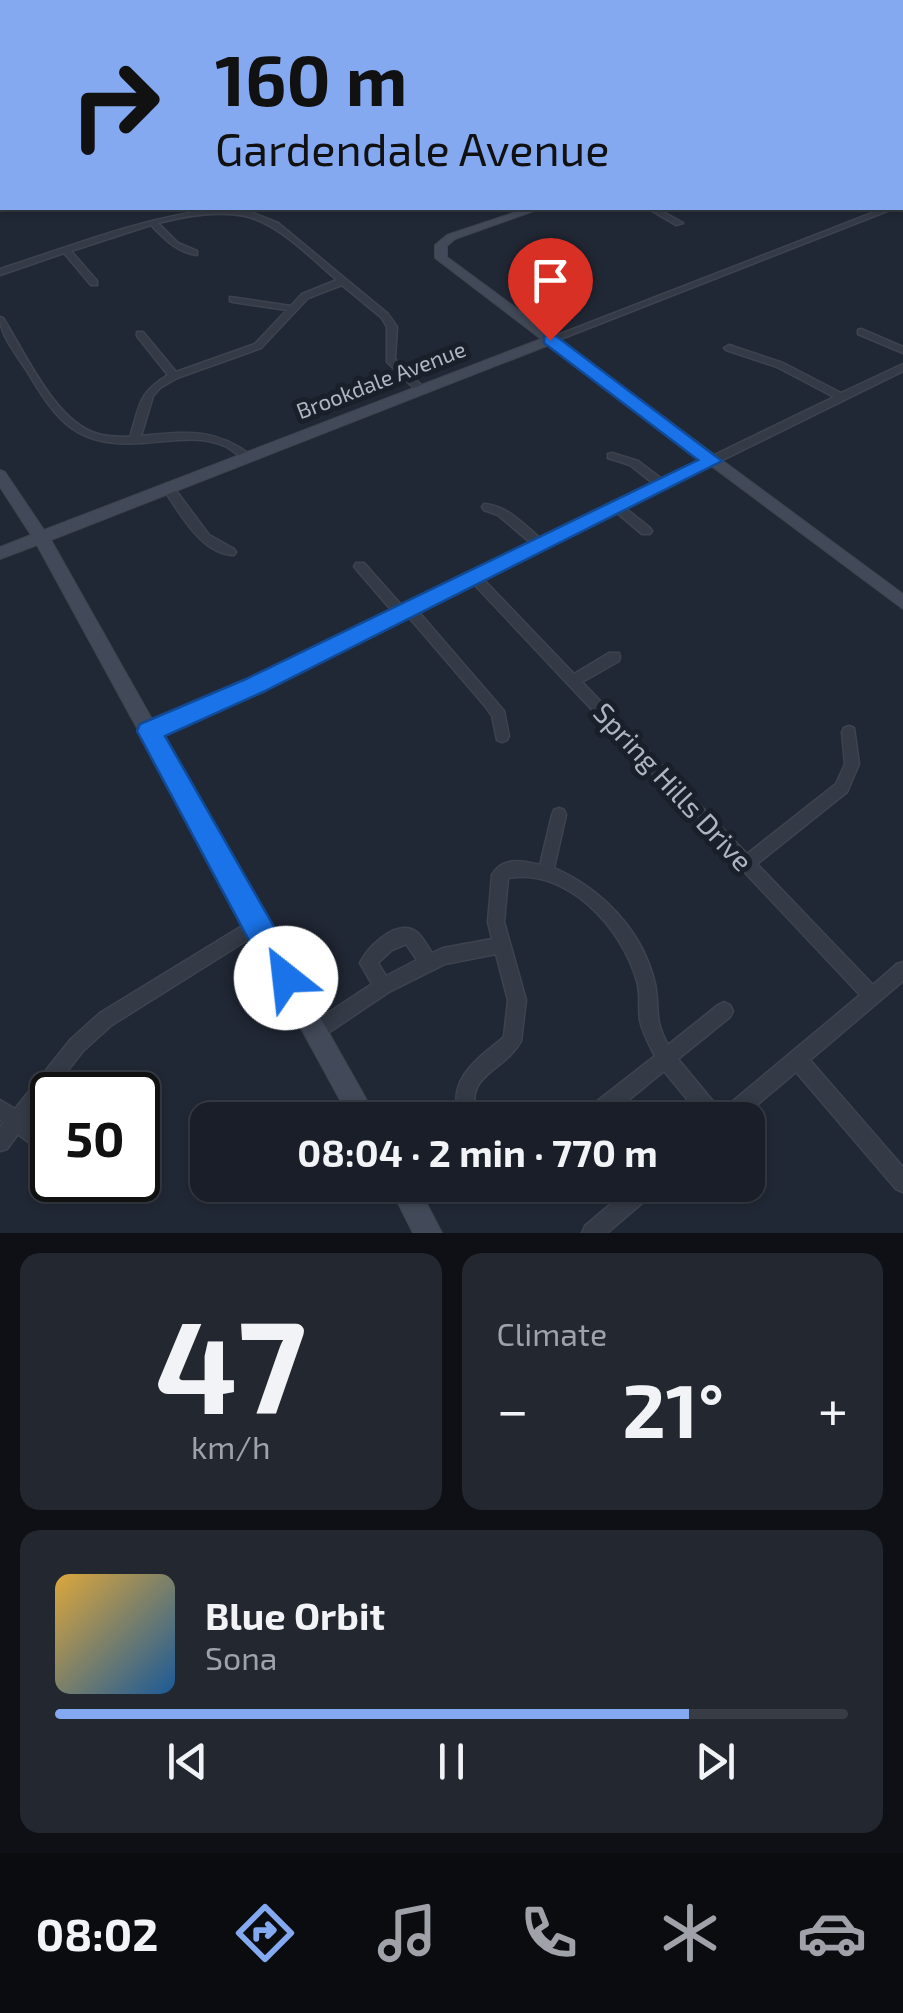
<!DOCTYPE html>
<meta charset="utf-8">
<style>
:root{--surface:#191e28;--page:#222730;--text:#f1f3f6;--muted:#9fa2a8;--line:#373c45;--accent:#85a9f1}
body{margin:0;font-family:"Exo 2",sans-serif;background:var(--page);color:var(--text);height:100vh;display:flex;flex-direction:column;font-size:38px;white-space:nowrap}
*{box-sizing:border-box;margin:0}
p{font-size:32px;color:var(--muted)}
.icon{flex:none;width:55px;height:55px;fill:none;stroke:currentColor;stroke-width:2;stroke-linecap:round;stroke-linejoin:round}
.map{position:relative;height:1233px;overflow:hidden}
.sheet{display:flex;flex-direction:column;gap:20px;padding:20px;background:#0e1016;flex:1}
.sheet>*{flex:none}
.guide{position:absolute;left:0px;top:0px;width:905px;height:210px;box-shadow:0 2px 8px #0004,0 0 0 2px var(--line);background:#85a9f1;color:#111;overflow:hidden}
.speed{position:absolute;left:30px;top:1072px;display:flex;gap:20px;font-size:50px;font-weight:700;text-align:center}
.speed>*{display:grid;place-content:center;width:130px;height:130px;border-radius:50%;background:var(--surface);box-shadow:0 2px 8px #0004,0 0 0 2px var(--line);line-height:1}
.speed .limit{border:5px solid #111;border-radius:15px;background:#fff;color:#111}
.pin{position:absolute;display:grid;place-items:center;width:85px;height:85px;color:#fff;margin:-102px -42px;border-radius:50% 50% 50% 0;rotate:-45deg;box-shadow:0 0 10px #0007}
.pin .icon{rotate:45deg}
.me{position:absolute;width:110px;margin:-55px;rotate:331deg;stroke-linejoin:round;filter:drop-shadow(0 0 8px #0008)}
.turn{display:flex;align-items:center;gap:35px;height:210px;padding:0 50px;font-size:45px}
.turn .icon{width:130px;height:130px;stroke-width:2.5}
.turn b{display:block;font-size:70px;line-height:85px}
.big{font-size:75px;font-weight:700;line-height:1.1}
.sheet .card{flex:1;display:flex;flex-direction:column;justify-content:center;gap:15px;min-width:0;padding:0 35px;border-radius:20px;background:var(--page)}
.sheet .dial{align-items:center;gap:0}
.dial b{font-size:130px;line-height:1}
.song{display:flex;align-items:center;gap:30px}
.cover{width:120px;height:120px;border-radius:15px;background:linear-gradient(135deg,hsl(40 70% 55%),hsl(210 70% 35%))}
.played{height:10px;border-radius:5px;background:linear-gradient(90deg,var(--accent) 80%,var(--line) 80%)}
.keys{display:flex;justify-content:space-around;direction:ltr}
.heat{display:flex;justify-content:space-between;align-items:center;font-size:55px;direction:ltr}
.sheet .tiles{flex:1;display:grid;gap:20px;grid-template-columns:1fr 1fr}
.card:last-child{grid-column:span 2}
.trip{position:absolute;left:190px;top:1102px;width:575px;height:100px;border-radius:20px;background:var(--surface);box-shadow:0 2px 8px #0004,0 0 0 2px var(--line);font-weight:700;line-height:100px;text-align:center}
.menu{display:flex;height:160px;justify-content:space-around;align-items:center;background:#0a0c10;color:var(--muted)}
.menu .icon{width:70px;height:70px}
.menu .on{color:var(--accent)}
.menu b{font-size:45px;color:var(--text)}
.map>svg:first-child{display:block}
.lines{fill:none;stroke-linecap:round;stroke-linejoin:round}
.canal{stroke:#151f31;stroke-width:5}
.street-casing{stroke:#3d444f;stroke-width:3}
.secondary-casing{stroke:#3d444f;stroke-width:2}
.primary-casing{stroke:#3d444f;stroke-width:2}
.street{fill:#343a46;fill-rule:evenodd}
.secondary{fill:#424958;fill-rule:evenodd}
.primary{fill:#525966;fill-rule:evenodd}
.route{fill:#1a73e8;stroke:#114b97;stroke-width:2.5}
.labels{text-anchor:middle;stroke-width:10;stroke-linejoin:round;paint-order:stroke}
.far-street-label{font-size:22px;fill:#aeb5c3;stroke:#19202a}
.street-label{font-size:28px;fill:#aeb5c3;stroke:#19202a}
</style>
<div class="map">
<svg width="903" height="1233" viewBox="0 0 903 1233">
<rect width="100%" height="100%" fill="#212835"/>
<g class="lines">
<g class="canal">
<polyline points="203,0 210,2"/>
<polyline points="51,2 59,0"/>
</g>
<g class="street-casing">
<g id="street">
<polygon points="816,0 822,0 822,2 817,2"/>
<rect x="902" y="143" width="1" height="4"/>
<rect x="902" y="201" width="1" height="4"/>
<polygon points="647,208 656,208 683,223 676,225"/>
<polygon points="885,208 895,208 553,342 547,342 545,340"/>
<path d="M216 209 248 211 278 223 388 314 397 327 395 359 423 387V391H417L387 362V327L382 318 342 285 308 298 261 348 177 378 160 388 153 396 141 436C186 432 212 427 251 455V459C239 459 235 451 225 446 218 443 209 441 202 440 182 438 162 442 141 443 77 447 58 423 27 371 17 355 0 336 0 317L3 318C26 354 55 422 98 434 108 437 120 437 130 437 140 405 138 393 168 375L137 336V332H143L176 372 255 344 287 310 233 302 230 301V297L291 306 302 294 337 280C312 259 278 223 245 216 217 210 185 216 158 223L178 243 197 251V255C176 252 165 239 151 225L71 251 97 281V285H91L64 253 0 275V269C72 246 140 218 216 209Z"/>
<polygon points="861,329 903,347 903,353 858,334 858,330"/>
<path d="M729 345 783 363 841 393 903 364V371L625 508 650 528 652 531 650 534H642L616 512 482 578 574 674 609 653H619L620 657 619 661 582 682 747 854 836 784 845 764 842 732 844 728 849 726 854 728 859 764 847 792 757 864 873 985 897 964 903 962V981L810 1060 903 1167V1192L896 1189 796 1072 739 1120H704L664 1071 604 1120H580L582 1113 655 1056C649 1044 642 1032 640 1020 638 1007 641 993 637 981 622 927 566 867 508 878L504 922 526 1000 521 1041C504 1073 460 1074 479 1120H461C444 1081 477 1059 504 1037L508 1000 496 954 445 964 389 992 322 1037 316 1040 310 1037 307 1031 310 1025 372 984 360 963C367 948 392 923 411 929 420 931 427 946 432 953L443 948 492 939 488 922 492 875C502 857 521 860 540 865L552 815 554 810 559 808 564 810 566 815 554 868C602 889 643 931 655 984 660 1010 653 1018 668 1045L718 1005 724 1002 730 1005 733 1011 730 1017 678 1059 721 1111 860 995 473 583 417 610 504 711 509 736 507 740 502 742 497 740 492 716 485 706 407 615 259 689 154 735 149 737 144 735 142 731 144 727 249 681 393 612 356 569 354 566 356 563H364L403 607 532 544 498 515 484 510 482 507 484 504C507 505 524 525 541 539L654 484 630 465 608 458V454L612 453 638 461 663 480 834 397 777 367 726 350 724 348ZM406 944 417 960 386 976 378 963 392 950Z"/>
<path d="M167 483 171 484 209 535 234 549 236 552 234 555C201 555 179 511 162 487Z"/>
<polygon points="257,917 263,920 265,925 263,930 112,1025 83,1051 29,1120 52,1137 52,1157 45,1155 18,1134 7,1149 0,1151 0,1127 3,1123 0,1120 0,1100 15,1109 71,1039 100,1013"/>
<path d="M87 1180H135L143 1183 146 1190 143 1197C128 1202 104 1193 90 1187Z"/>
<polygon points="633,1185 658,1185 655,1192 607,1233 582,1233 585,1226"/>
</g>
</g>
<g class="secondary-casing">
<g id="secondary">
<rect x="902" y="54" width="1" height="5"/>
<polygon points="903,87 903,93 902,94 902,87"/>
<polygon points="528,208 542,208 455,239 447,246 447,257 903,594 903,609 549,345 51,540 378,1120 351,1120 37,545 0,559 0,547 31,535 0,487 0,470 5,472 44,530 541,339 435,258 435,245 447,235"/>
<polygon points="389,1185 417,1185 442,1233 413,1233"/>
</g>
</g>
<g class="primary-casing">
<rect id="primary" x="0" y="68" width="2" height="6"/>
</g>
<use href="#street" class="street"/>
<use href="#secondary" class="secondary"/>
<use href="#primary" class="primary"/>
</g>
<polygon class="route" points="544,336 556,336 722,461 263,692 165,736 297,967 302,978 297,989 286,993 275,989 137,731 140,724 246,679 698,460 544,343"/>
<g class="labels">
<g class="far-street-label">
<text transform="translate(381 380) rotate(-21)" y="8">Brookdale Avenue</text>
</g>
<g class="street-label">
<text transform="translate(673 787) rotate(47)" y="10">Spring Hills Drive</text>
</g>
</g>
</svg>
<div class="speed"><div class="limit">50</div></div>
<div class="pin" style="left:550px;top:340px;background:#d93025"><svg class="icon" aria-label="arrive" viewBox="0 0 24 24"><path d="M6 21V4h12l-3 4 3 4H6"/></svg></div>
<svg class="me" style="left:286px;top:978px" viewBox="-20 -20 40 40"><circle r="19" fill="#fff"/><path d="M0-13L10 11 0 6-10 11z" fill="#1a73e8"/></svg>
<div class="trip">08:04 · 2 min · 770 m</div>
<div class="guide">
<div class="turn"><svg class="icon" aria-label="right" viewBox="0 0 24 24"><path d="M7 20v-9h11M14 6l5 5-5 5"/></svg><div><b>160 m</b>Gardendale Avenue</div></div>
</div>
</div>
<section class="sheet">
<div class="tiles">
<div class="card dial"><b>47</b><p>km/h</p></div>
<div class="card"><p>Climate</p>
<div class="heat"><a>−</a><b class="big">21°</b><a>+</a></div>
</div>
<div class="card">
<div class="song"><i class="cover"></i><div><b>Blue Orbit</b><p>Sona</p></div></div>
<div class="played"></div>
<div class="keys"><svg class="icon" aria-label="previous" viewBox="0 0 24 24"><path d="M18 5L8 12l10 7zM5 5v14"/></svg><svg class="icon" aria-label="pause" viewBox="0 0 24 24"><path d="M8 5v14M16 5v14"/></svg><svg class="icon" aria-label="next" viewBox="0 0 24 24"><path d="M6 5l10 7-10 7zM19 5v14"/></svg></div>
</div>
</div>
</section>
<nav class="menu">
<b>08:02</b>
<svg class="icon on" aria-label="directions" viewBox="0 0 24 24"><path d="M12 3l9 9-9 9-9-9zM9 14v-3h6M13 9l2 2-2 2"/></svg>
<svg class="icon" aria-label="music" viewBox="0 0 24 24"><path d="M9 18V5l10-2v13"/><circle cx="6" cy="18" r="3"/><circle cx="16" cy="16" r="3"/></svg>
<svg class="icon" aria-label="phone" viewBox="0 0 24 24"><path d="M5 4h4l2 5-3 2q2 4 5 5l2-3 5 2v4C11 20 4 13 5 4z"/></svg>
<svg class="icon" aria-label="climate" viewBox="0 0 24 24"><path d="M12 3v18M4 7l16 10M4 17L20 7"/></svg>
<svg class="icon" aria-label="car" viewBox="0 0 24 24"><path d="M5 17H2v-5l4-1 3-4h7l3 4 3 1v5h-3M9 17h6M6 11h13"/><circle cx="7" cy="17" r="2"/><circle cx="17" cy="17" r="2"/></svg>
</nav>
